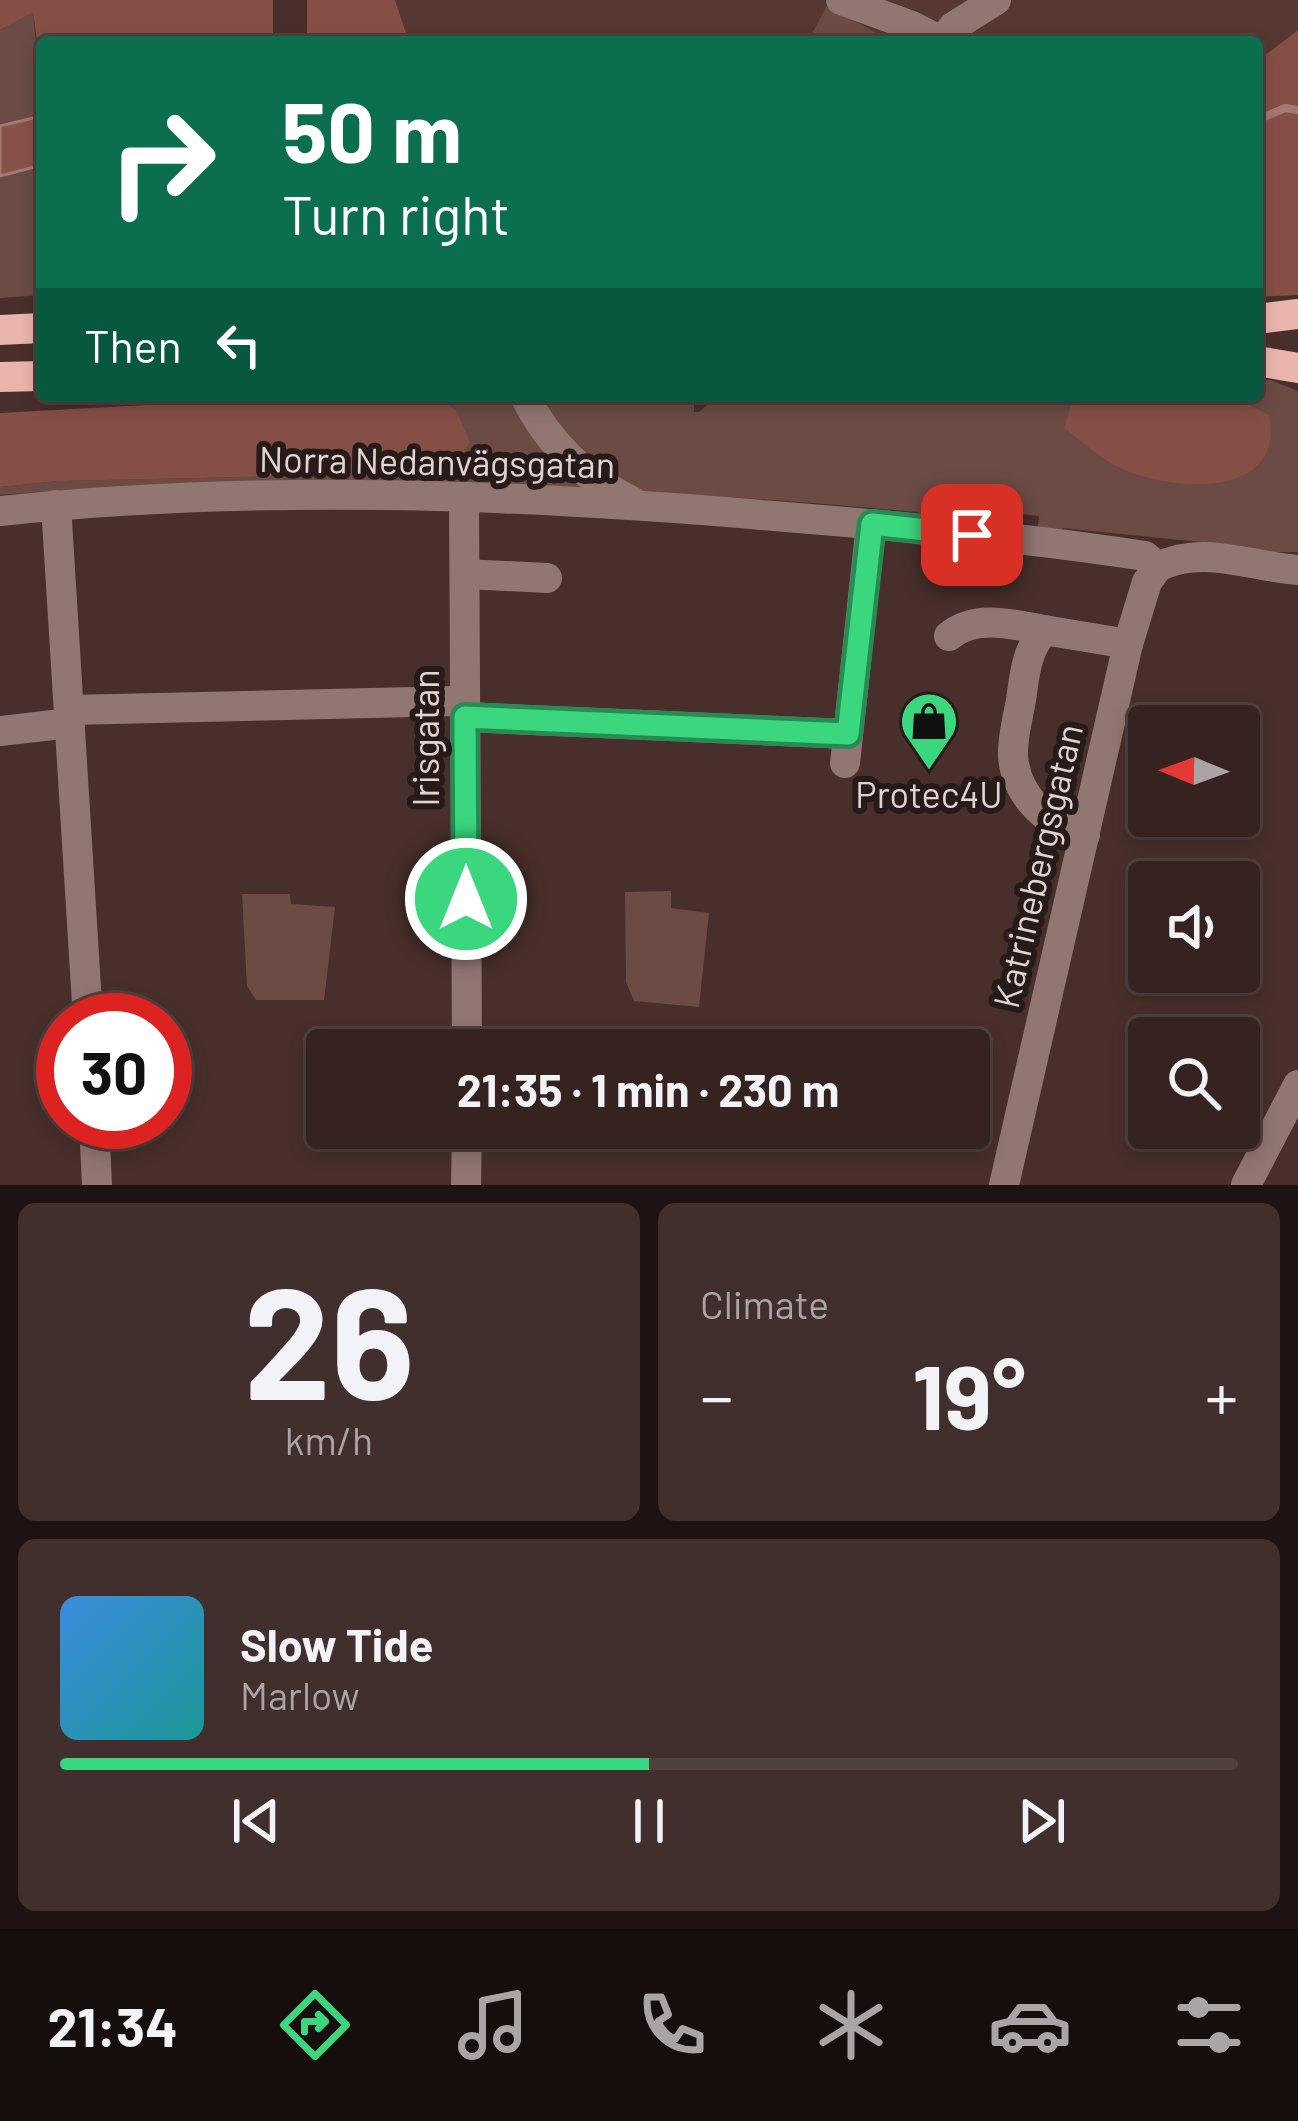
<!DOCTYPE html>
<meta charset="utf-8">
<style>
:root{--surface:#362320;--page:#412f2d;--text:#f1f3f6;--muted:#aaa4a5;--line:#50403e;--accent:#3ad77f}
body{margin:0;font-family:Barlow,sans-serif;background:var(--page);color:var(--text);height:100vh;display:flex;flex-direction:column;font-size:45px;white-space:nowrap}
*{box-sizing:border-box;margin:0}
p{font-size:39px;color:var(--muted)}
.icon{flex:none;width:66px;height:66px;fill:none;stroke:currentColor;stroke-width:2;stroke-linecap:round;stroke-linejoin:round}
.map{position:relative;height:1185px;overflow:hidden}
.panel{display:flex;flex-direction:column;gap:18px;padding:18px;background:#1e1312;flex:1}
.panel>*{flex:none}
.banner{position:absolute;left:36px;top:36px;width:1227px;height:366px;border-radius:12px;box-shadow:0 6px 18px #0003,0 0 0 3px var(--line);background:#0b6e4f;color:#fff;overflow:hidden}
.needle{width:78px;rotate:271deg}
.fabs{position:absolute;left:1128px;top:705px;display:grid;gap:24px}
.fabs a{display:grid;place-items:center;width:132px;height:132px;border-radius:12px;background:var(--surface);box-shadow:0 6px 18px #0003,0 0 0 3px var(--line);font-size:60px}
.speed{position:absolute;left:36px;top:993px;display:flex;gap:24px;font-size:60px;font-weight:700;text-align:center}
.speed>*{display:grid;place-content:center;width:156px;height:156px;border-radius:50%;background:var(--surface);box-shadow:0 6px 18px #0003,0 0 0 3px var(--line);line-height:1}
.speed .limit{border:18px solid #d22;background:#fff;color:#111}
.pin{position:absolute;display:grid;place-items:center;width:102px;height:102px;color:#fff;margin:-51px;border-radius:24px;box-shadow:0 6px 18px #0006}
.me{position:absolute;width:132px;margin:-66px;rotate:0deg;stroke-linejoin:round;filter:drop-shadow(0 0 9px #0008)}
.turn{display:flex;align-items:center;gap:42px;height:252px;padding:0 48px;font-size:54px}
.turn .icon{width:156px;height:156px;stroke-width:2.5}
.turn b{display:block;font-size:84px;line-height:102px}
.then{display:flex;align-items:center;height:114px;padding:0 48px;background:#0003;gap:24px;font-size:45px}
.big{font-size:90px;font-weight:700;line-height:1.1}
.panel .widget{flex:1;display:flex;flex-direction:column;justify-content:center;gap:18px;min-width:0;padding:0 42px;border-radius:18px;background:var(--page)}
.panel .dial{align-items:center;gap:0}
.dial b{font-size:156px;line-height:1}
.song{display:flex;align-items:center;gap:36px}
.cover{width:144px;height:144px;border-radius:18px;background:linear-gradient(135deg,hsl(210 70% 55%),hsl(180 70% 35%))}
.played{height:12px;border-radius:6px;background:linear-gradient(90deg,var(--accent) 50%,var(--line) 50%)}
.keys{display:flex;justify-content:space-around;direction:ltr}
.heat{display:flex;justify-content:space-between;align-items:center;font-size:66px;direction:ltr}
.panel .tiles{flex:1;display:grid;gap:18px;grid-template-columns:1fr 1fr}
.widget:last-child{grid-column:span 2}
.trip{position:absolute;left:306px;top:1029px;width:684px;height:120px;border-radius:12px;background:var(--surface);box-shadow:0 6px 18px #0003,0 0 0 3px var(--line);font-weight:700;line-height:120px;text-align:center}
.dock{display:flex;height:192px;justify-content:space-around;align-items:center;background:#160e0d;color:var(--muted)}
.dock .icon{width:84px;height:84px}
.dock .selected{color:var(--accent)}
.dock b{font-size:54px;color:var(--text)}
.map>svg:first-child{display:block}
.built{fill:#563731}
.green{fill:#6c4b45}
.forest{fill:#864f46}
.water{fill:#895249;stroke:#a47972;stroke-width:3}
.lines{fill:none;stroke-linecap:round;stroke-linejoin:round}
.stream{stroke:#a47972;stroke-width:8}
.minor{stroke:#917671;stroke-width:30}
.major{stroke:#eab5ab;stroke-width:30}
.route-casing{stroke:#268c53;stroke-width:30}
.route{stroke:#3ad77f;stroke-width:21}
.labels{text-anchor:middle;stroke-width:12;stroke-linejoin:round;paint-order:stroke}
.street-label{font-size:36px;fill:#e4d4d1;stroke:#261b19}
.poi-label{font-size:36px;fill:#e4d4d1;stroke:#261b19}
</style>
<div class="map">
<svg width="1298" height="1185" viewBox="0 0 1298 1185">
<rect width="100%" height="100%" fill="#482f2b"/>
<polygon class="built" points="395,0 1298,0 1298,30 1257,61 1257,42 893,42 827,7 810,37 812,42 409,42"/>
<g class="green">
<polygon points="827,6 893,42 812,42 810,37"/>
<polygon points="33,11 42,116 0,126 0,30"/>
<polygon points="42,165 42,295 0,298 0,176"/>
<path d="M1257 380H1270L1298 391V552H1262L1209 543 1063 528 1049 536 1037 534 1039 516 945 506 944 523 934 524 918 512C612 485 307 469 0 495V487L59 481 435 473 456 410 438 396H480L487 402 517 404 543 396H652L653 401 694 402V412H699L717 396H1257Z"/>
<polygon points="671,891 671,908 709,913 699,1007 634,1001 626,982 625,892"/>
<polygon points="242,894 290,894 291,904 335,907 324,1000 256,1000 247,986"/>
</g>
<g class="forest">
<polygon points="0,0 273,0 273,42 42,42 42,80 33,12 0,30"/>
<polygon points="307,0 395,0 409,42 307,42"/>
<polygon points="1298,30 1298,295 1257,297 1257,61"/>
<polygon points="311,396 438,396 456,410 470,442 456,463 435,473 59,481 0,487 0,413"/>
<path d="M1086 400 1245 403 1269 415C1286 498 1176 492 1125 470 1103 461 1083 442 1064 428L1071 406Z"/>
</g>
<polygon class="water" points="42,116 42,165 0,176 0,126"/>
<g class="lines">
<polyline class="stream" points="1257,120 1285,108 1298,110"/>
<g class="minor">
<polyline points="841,0 912,26 941,41"/>
<polyline points="941,42 953,27 996,0"/>
<path d="M525 396C548 444 585 478 633 502"/>
<polyline points="464,498 467,1050"/>
<polyline points="56,505 88,1020"/>
<path d="M0 511C256 484 518 494 774 516 897 526 1022 537 1145 556L1158 567C1203 544 1251 567 1298 570"/>
<polyline points="465,574 547,578"/>
<path d="M949 636C975 614 1012 624 1044 630"/>
<polyline points="69,710 456,701"/>
<polyline points="465,717 848,734"/>
<polyline points="0,731 70,723"/>
<polyline points="845,763 871,524"/>
<path d="M1085 835C1048 825 1016 797 1013 756 1012 739 1018 717 1021 700 1025 672 1026 652 1044 630L1128 644"/>
<polyline points="94,1122 97,1185"/>
<polyline points="466,1185 467,1128"/>
<polyline points="1004,1185 1128,644 1147,582 1158,567"/>
<polyline points="1246,1185 1298,1085"/>
</g>
<g class="major">
<polyline points="1257,319 1298,314"/>
<polyline points="0,330 42,328"/>
<polyline points="1257,361 1298,368"/>
<polyline points="0,377 42,376"/>
</g>
</g>
<g class="lines">
<g class="route-casing">
<polyline id="route" points="466,899 465,717 848,734 872,524 972,535"/>
</g>
<use href="#route" class="route"/>
</g>
<defs>
<g id="shop-pin" transform="scale(3)"><path d="M0 17L-7.5 6A9.5 9.5 0 1 1 7.5 6Z" fill="#3ad77f" stroke="#261b19"/><path d="M-5-2.5h2.3a2.7 3.5 0 0 1 5.4 0H5L5.5 6h-11ZM-1.5-2.5h3a1.5 2.3 0 0 0-3 0Z" fill="#111"/></g>
</defs>
<g fill-rule="evenodd">
<use href="#shop-pin" x="929" y="721"/>
</g>
<g class="labels">
<g class="street-label">
<text transform="translate(437 462) rotate(1)" y="13">Norra Nedanvägsgatan</text>
<text transform="translate(426 738) rotate(-90)" y="13">Irisgatan</text>
<text transform="translate(1038 866) rotate(-77)" y="13">Katrinebergsgatan</text>
</g>
<g class="poi-label">
<text x="929" y="808">Protec4U</text>
</g>
</g>
</svg>
<div class="fabs">
<a><svg class="needle" viewBox="-14 -14 28 28"><path d="M0-13l5 13h-10z" fill="#e53935"/><path d="M0 13l5-13h-10z" fill="#aaa4a5"/></svg></a>
<a><svg class="icon" aria-label="sound" viewBox="0 0 24 24"><path d="M4 9h4l5-4v14l-5-4H4zM17 9q2 3 0 6"/></svg></a>
<a><svg class="icon" aria-label="search" viewBox="0 0 24 24"><circle cx="10" cy="10" r="6"/><path d="M15 15l6 6"/></svg></a>
</div>
<div class="speed"><div class="limit">30</div></div>
<div class="pin" style="left:972px;top:535px;background:#d93025"><svg class="icon" aria-label="arrive" viewBox="0 0 24 24"><path d="M6 21V4h12l-3 4 3 4H6"/></svg></div>
<svg class="me" style="left:466px;top:899px" viewBox="-20 -20 40 40"><circle r="17" fill="#3ad77f" stroke="#fff" stroke-width="3"/><path d="M0-11L8 9 0 5-8 9z" fill="#fff"/></svg>
<div class="trip">21:35 · 1 min · 230 m</div>
<div class="banner">
<div class="turn"><svg class="icon" aria-label="right" viewBox="0 0 24 24"><path d="M7 20v-9h11M14 6l5 5-5 5"/></svg><div><b>50 m</b>Turn right</div></div>
<div class="then">Then<svg class="icon" aria-label="left" viewBox="0 0 24 24"><path d="M17 20v-9H6M10 6l-5 5 5 5"/></svg></div>
</div>
</div>
<section class="panel">
<div class="tiles">
<div class="widget dial"><b>26</b><p>km/h</p></div>
<div class="widget"><p>Climate</p>
<div class="heat"><a>−</a><b class="big">19°</b><a>+</a></div>
</div>
<div class="widget">
<div class="song"><i class="cover"></i><div><b>Slow Tide</b><p>Marlow</p></div></div>
<div class="played"></div>
<div class="keys"><svg class="icon" aria-label="previous" viewBox="0 0 24 24"><path d="M18 5L8 12l10 7zM5 5v14"/></svg><svg class="icon" aria-label="pause" viewBox="0 0 24 24"><path d="M8 5v14M16 5v14"/></svg><svg class="icon" aria-label="next" viewBox="0 0 24 24"><path d="M6 5l10 7-10 7zM19 5v14"/></svg></div>
</div>
</div>
</section>
<nav class="dock">
<b>21:34</b>
<svg class="icon selected" aria-label="directions" viewBox="0 0 24 24"><path d="M12 3l9 9-9 9-9-9zM9 14v-3h6M13 9l2 2-2 2"/></svg>
<svg class="icon" aria-label="music" viewBox="0 0 24 24"><path d="M9 18V5l10-2v13"/><circle cx="6" cy="18" r="3"/><circle cx="16" cy="16" r="3"/></svg>
<svg class="icon" aria-label="phone" viewBox="0 0 24 24"><path d="M5 4h4l2 5-3 2q2 4 5 5l2-3 5 2v4C11 20 4 13 5 4z"/></svg>
<svg class="icon" aria-label="climate" viewBox="0 0 24 24"><path d="M12 3v18M4 7l16 10M4 17L20 7"/></svg>
<svg class="icon" aria-label="car" viewBox="0 0 24 24"><path d="M5 17H2v-5l4-1 3-4h7l3 4 3 1v5h-3M9 17h6M6 11h13"/><circle cx="7" cy="17" r="2"/><circle cx="17" cy="17" r="2"/></svg>
<svg class="icon" aria-label="filters" viewBox="0 0 24 24"><path d="M4 7h16M4 17h16"/><circle cx="9" cy="7" r="2"/><circle cx="15" cy="17" r="2"/></svg>
</nav>
